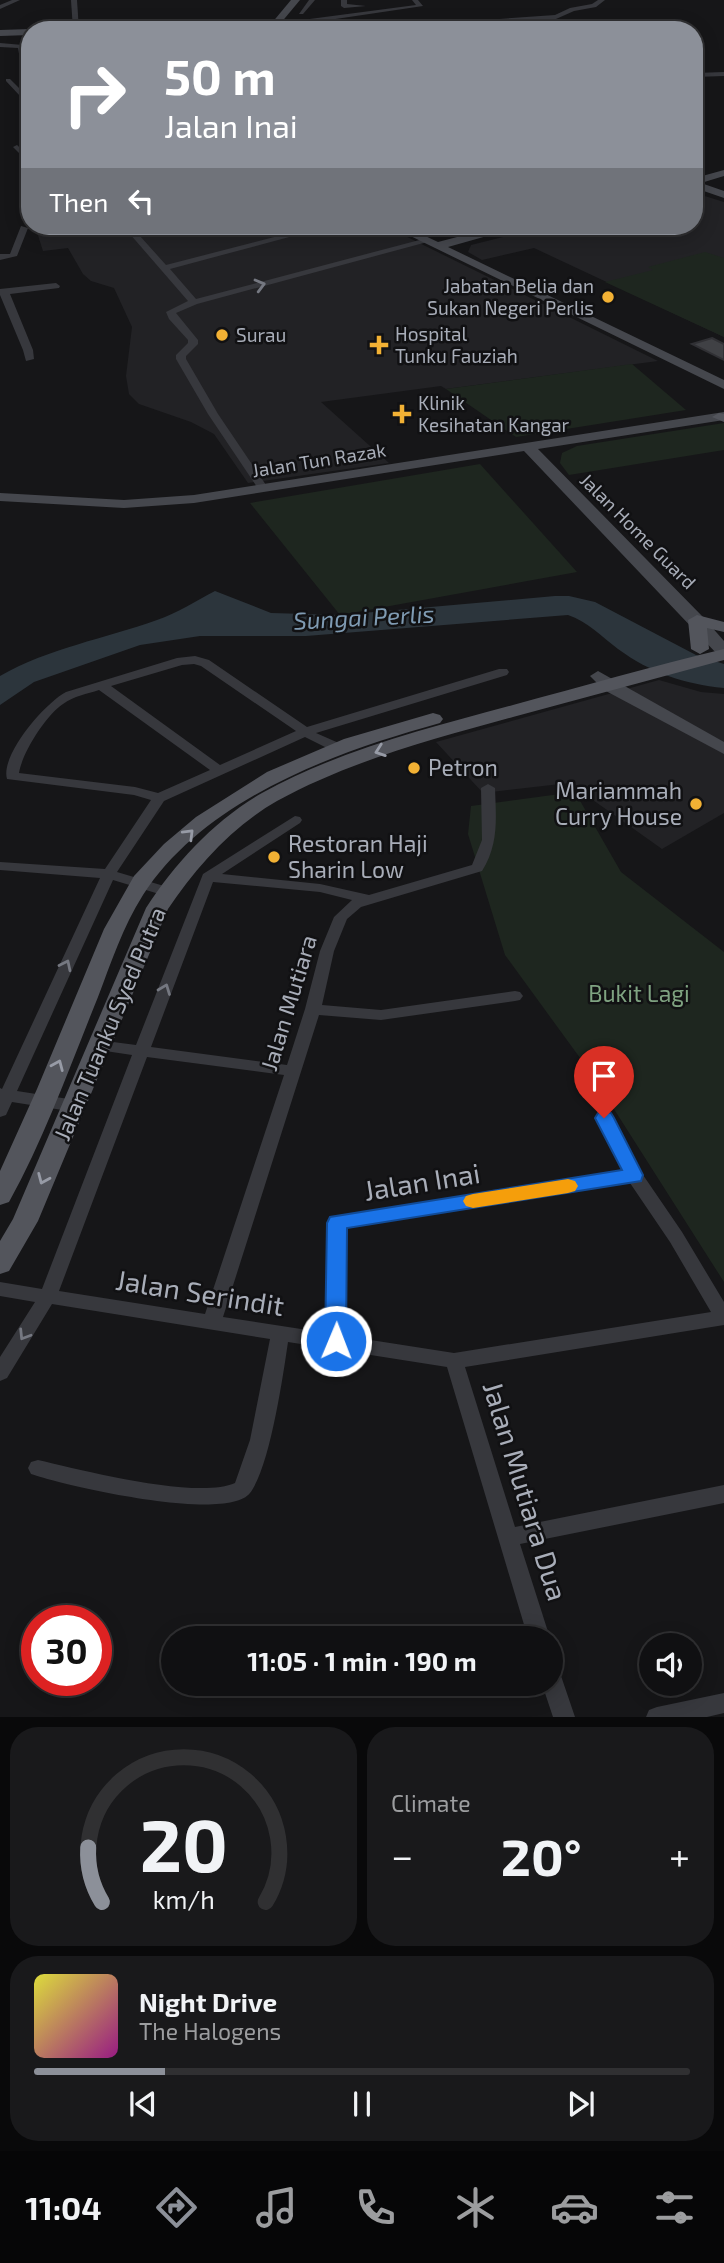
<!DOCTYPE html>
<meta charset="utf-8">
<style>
:root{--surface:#101012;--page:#19191b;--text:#f1f3f6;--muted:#9c9d9f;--line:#303032;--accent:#8c9099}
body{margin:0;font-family:"Exo 2",sans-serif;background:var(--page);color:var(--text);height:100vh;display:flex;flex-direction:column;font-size:26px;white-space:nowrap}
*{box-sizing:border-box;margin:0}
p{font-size:23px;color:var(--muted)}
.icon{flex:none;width:38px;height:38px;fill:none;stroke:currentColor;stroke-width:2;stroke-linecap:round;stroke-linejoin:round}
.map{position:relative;height:1717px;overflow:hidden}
.drawer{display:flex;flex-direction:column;gap:10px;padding:10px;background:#09090a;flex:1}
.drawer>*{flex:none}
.banner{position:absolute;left:21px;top:21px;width:682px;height:214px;border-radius:28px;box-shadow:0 4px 18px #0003,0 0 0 2px var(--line);background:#8c9099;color:#fff;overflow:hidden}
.tools{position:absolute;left:639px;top:1633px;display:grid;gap:14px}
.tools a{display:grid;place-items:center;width:63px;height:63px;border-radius:50%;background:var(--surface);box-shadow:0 4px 18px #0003,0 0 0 2px var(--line);font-size:35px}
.speed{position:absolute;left:21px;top:1605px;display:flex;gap:14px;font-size:35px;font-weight:700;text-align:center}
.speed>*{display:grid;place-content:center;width:91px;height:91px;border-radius:50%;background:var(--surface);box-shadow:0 4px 18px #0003,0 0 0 2px var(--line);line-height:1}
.speed .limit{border:10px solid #d22;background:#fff;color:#111}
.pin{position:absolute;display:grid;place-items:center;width:60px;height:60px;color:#fff;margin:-72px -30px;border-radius:50% 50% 50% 0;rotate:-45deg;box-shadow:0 0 7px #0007}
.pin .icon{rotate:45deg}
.me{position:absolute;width:77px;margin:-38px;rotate:1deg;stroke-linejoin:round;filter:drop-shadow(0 0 5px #0008)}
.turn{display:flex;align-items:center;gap:24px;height:147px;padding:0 28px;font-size:32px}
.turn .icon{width:91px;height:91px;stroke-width:2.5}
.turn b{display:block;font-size:49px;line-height:60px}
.then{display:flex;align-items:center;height:66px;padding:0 28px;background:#0003;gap:14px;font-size:26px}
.big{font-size:52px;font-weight:700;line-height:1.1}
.drawer .card{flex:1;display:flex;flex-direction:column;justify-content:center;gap:10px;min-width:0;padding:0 24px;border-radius:28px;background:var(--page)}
.drawer .dial{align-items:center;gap:0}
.dial svg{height:182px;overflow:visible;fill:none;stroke:var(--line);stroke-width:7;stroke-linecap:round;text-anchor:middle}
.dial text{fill:var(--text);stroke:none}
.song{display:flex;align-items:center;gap:21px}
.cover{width:84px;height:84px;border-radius:10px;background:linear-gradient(135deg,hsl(60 70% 55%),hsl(310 70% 35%))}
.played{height:7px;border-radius:4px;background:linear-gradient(90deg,var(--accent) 20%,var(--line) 20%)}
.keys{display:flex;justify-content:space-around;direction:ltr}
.heat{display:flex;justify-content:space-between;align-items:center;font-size:38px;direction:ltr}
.drawer .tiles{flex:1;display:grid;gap:10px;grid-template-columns:1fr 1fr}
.card:last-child{grid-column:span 2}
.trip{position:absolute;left:161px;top:1626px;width:402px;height:70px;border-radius:35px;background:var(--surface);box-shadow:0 4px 18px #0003,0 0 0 2px var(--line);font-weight:700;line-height:70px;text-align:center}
.tab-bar{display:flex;height:112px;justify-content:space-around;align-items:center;background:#060607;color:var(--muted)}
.tab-bar .icon{width:49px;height:49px}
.tab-bar .selected{color:var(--accent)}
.tab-bar b{font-size:32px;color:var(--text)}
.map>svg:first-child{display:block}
.built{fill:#222225}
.green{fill:#1e261f}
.water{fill:#2c353c}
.building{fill:#404145;stroke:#303034;stroke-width:2}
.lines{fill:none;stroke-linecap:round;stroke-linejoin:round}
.street{fill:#37383d;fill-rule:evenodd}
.secondary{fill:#45474d;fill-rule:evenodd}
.primary{fill:#53555c;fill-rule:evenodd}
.oneway{stroke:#757881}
.oneway2{stroke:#979ba6}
.route{fill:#1a73e8;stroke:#114b97;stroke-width:2}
.slow{fill:#f59e0b}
.poi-dot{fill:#f2b134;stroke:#111113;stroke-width:2.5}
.labels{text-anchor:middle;stroke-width:5;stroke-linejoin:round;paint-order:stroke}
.far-poi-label{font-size:19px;fill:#a8adb8;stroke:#111113;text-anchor:start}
.far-street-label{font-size:19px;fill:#a8adb8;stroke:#111113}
.poi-label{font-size:23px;fill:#a8adb8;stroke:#111113;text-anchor:start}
.park-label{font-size:23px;fill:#7fa381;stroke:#111113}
.street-label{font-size:23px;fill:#a8adb8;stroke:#111113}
.water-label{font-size:24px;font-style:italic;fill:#7f9bb3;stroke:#111113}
.near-street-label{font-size:28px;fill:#a8adb8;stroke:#111113}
</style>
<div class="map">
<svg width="724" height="1717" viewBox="0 0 724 1717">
<rect width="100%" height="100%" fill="#161618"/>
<g class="built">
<polygon points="695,193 724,202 724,337 534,248 482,260 468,252 471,245 547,226 695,226"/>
<polygon points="35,226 385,226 658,361 446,389 441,386 321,402 389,463 248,483 214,434 191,422 139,404 129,394 126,376 132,327 114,288 91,281 83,274 68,248 43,251"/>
<polygon points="659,680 701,692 724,694 724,813 662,849 569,783 483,793 436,742"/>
</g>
<g class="green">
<polygon points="705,252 724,258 724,337 605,282 653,270 648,267"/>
<polygon points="632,364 686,410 516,437 446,389"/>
<polygon points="724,423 724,450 569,475 560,463 562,453 577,446"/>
<polygon points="480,464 577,572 340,615 250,503"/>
<polygon points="575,792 621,872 724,952 724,1282 591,1073 505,955 468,834 471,806"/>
</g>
<path class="water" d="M215 591 271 613 340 615 555 596H569L595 602 696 655 724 664V688C684 684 651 673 618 649 602 637 587 621 568 615L306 636H200L140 645 34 682 0 705V676C49 648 104 639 157 620 177 613 196 601 215 591Z"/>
<polygon class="building" points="712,338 724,344 724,360 692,344"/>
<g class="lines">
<g class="street">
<polygon points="12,0 20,0 0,9 0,5"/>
<polygon points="71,0 77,0 79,30 73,30"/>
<polygon points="309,0 315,0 303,14 299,14"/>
<polygon points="341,0 347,0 347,4 366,6 344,8 341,6"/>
<polygon points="412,0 418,0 423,6 302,24 239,25 228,30 221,29 238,21 302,20 416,5"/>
<polygon points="598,0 605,0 596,7 574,11 556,19 490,23 491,30 485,30 485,20 555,15 570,8 592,4"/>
<polygon points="0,43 23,45 26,66 21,65 18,48 0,47"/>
<polygon points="724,72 724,76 695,77 695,73"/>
<polygon points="6,79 10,79 27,96 30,111 21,106 20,96 6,81"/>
<polygon points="17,145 30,157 30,164 13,147"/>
<polygon points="21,226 28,228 17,256 0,260 0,254 10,254"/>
<polygon points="123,226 131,226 166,265 317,226 330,226 170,269 196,299 427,238 431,241 197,304 176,313 198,340 198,344 186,356 186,359 218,414 268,488 263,491 259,490 208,414 176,359 176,355 188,343 188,340 169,319 166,312 188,301"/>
<polygon points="56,283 60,286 59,288 10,294 33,350 34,359 26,361 23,350 0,295 0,289"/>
<path d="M195 656 209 660 307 727 499 669H507L509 672 507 675 316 733 341 744 342 747 341 750H331L305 737 164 801 117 872 174 889 176 892 169 897 113 880 17 1091 75 1100 81 1102 83 1106 81 1110 75 1112 12 1102 6 1115 0 1117V1088L2 1089 100 878 0 870V862L105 869 151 800 134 795 7 779C0 755 45 703 66 692L177 658ZM194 664 201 666 296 731 220 765 111 686 182 665ZM99 690 210 770 158 793 135 787 19 773C22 753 46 715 63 704 74 696 87 694 99 690Z"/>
<path d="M488 784 495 788C496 818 499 844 482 871L361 907 347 919 334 951 322 1005 381 1010 515 991 520 992 523 996 520 1000 515 1001 381 1020 319 1015 223 1317 327 1333 328 1223 331 1218 623 1171 596 1118 598 1114H610L641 1172 682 1232 724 1302V1325L465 1367 515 1527 724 1485V1503L520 1544 550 1638H528L447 1367 288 1342C283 1376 270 1467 250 1493 227 1523 66 1486 31 1474L28 1468 31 1462 38 1460C81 1470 197 1500 235 1483L250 1440 270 1339 52 1304 7 1378 0 1381V1357L35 1302 0 1296V1282L42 1289 132 1055 92 1049 90 1045 92 1041 98 1040 136 1045 203 874 295 816 300 817 302 820 300 823 222 874 320 884 369 895 472 865 482 840 481 788ZM213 882 320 892 352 900 334 917 320 951 305 1009 287 1065 151 1047ZM147 1057 284 1075 205 1314 59 1291ZM630 1183 670 1242 711 1312 454 1353 345 1336 346 1228Z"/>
<polygon points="551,1667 559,1670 575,1717 553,1717 542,1684 551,1684"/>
<polygon points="724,1693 724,1713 707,1717 646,1717 649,1710 657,1707"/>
</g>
<g class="secondary">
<polygon points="291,0 300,0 275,30 266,30"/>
<polygon points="74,27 230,27 234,30 70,30"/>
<polygon points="30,29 30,35 0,36 0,30"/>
<polygon points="724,170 724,176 701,183 724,191 724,198 695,188 695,178"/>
<polygon points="390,226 404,226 438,242 499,226 516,226 515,228 448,247 724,380 724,389"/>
<polygon points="724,412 724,420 538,449 703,617 724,641 724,656 718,655 524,451 194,503 124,508 0,501 0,493 124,500 194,495"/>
<polygon points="598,671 724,742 724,754 604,690 590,676"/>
</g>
<g class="primary">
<polygon points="719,413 724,414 724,422 712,417"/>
<polygon points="697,615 724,622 724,632 707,628 709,649 700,654 691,649 688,620"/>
<path d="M724 649V660C654 679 583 698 513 717 433 739 350 761 277 801 233 826 196 867 168 909L38 1221 9 1271 0 1274V1241L13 1219 146 908C175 863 215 820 262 793 339 750 429 728 513 705 583 686 653 666 724 649Z"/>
<path d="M433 713 440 715 443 719 440 723C335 752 205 799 143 895 123 926 111 963 98 997 70 1066 45 1137 9 1202L0 1205V1171L37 1089 104 929 134 876 164 844 196 817 267 772 344 739Z"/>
</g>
</g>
<defs><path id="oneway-chevron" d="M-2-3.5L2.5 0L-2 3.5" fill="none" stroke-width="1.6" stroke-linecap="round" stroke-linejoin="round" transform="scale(1.75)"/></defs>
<g class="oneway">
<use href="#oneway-chevron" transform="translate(260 285) rotate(-15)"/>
<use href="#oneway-chevron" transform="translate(66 965) rotate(-64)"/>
<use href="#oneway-chevron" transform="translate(165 989) rotate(-69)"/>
<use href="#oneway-chevron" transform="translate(24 1335) rotate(122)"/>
</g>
<g class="oneway2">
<use href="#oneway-chevron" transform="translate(380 751) rotate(161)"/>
<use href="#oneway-chevron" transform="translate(189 834) rotate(-45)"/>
<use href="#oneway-chevron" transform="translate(58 1065) rotate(-67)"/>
<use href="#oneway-chevron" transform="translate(43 1179) rotate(113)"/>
</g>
<polygon class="route" points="604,1111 611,1113 614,1118 643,1175 641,1181 347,1228 346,1341 343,1347 336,1350 328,1347 325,1341 327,1223 330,1217 622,1170 595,1118 598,1113"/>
<polygon class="slow" points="568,1179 575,1181 578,1186 575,1191 568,1193 473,1208 466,1206 463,1201 466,1196 473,1194"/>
<g class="poi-dot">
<circle cx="608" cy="297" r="7"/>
<circle cx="222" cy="335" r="7"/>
<path d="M375.5 334.5h7v7h7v7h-7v7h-7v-7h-7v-7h7z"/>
<path d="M398.5 403.5h7v7h7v7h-7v7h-7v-7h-7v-7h7z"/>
<circle cx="414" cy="768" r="7"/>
<circle cx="696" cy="804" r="7"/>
<circle cx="274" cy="857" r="7"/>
</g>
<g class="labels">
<g class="far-poi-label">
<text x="594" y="293" text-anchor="end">Jabatan Belia dan<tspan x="594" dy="22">Sukan Negeri Perlis</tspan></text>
<text x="395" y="341">Hospital<tspan x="395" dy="22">Tunku Fauziah</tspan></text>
<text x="236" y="342">Surau</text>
<text x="418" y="410">Klinik<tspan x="418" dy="22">Kesihatan Kangar</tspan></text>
</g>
<g class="far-street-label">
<text transform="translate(319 460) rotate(-9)" y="7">Jalan Tun Razak</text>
<text transform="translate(638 531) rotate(45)" y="7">Jalan Home Guard</text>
</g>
<g class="poi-label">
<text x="428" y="776">Petron</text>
<text x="682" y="799" text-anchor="end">Mariammah<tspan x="682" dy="26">Curry House</tspan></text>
<text x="288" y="852">Restoran Haji<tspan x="288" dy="26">Sharin Low</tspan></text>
</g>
<g class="park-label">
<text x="639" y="1002">Bukit Lagi</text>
</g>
<g class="street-label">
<text transform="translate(289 1003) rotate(-73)" y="8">Jalan Mutiara</text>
<text transform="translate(110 1024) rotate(-67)" y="8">Jalan Tuanku Syed Putra</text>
</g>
<g class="water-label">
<text transform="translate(364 618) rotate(-3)" y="8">Sungai Perlis</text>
</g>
<g class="near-street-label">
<text transform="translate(422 1182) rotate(-9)" y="10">Jalan Inai</text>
<text transform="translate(200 1293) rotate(9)" y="10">Jalan Serindit</text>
<text transform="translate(525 1491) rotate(73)" y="10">Jalan Mutiara Dua</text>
</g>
</g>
</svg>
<div class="tools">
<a><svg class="icon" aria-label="sound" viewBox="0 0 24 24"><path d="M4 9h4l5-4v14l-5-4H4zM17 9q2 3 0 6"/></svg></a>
</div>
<div class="speed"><div class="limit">30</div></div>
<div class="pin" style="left:604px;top:1118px;background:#d93025"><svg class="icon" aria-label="arrive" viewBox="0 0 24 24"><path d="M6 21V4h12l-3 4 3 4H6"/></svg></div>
<svg class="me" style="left:336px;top:1341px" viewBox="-20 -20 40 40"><circle r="17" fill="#1a73e8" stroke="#fff" stroke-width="3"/><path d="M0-11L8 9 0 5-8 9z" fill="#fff"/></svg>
<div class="trip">11:05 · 1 min · 190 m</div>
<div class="banner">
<div class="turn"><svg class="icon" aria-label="right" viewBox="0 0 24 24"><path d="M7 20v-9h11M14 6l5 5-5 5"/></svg><div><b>50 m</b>Jalan Inai</div></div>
<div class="then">Then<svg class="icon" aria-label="left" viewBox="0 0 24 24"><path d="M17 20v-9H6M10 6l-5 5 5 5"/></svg></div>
</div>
</div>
<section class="drawer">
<div class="tiles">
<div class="card dial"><svg viewBox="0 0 100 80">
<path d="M14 69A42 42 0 1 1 86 69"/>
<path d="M14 69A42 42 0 0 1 8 45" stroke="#8c9099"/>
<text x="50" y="56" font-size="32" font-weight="700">20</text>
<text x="50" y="72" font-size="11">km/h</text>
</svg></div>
<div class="card"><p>Climate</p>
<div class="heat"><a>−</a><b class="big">20°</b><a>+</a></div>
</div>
<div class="card">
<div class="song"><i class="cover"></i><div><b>Night Drive</b><p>The Halogens</p></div></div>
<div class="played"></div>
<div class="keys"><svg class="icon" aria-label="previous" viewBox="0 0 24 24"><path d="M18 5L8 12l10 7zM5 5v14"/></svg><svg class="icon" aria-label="pause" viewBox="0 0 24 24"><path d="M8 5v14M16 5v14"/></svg><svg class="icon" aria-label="next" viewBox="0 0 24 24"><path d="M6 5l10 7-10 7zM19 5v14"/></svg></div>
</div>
</div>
</section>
<nav class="tab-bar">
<b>11:04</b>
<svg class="icon selected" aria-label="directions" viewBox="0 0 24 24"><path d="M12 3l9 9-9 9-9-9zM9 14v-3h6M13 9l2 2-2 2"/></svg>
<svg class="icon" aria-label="music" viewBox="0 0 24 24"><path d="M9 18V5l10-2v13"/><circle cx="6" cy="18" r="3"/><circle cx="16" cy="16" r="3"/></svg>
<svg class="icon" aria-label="phone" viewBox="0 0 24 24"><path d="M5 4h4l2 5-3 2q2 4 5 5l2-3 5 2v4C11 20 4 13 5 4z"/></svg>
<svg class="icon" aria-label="climate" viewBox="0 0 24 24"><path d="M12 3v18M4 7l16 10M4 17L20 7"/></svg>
<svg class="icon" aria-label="car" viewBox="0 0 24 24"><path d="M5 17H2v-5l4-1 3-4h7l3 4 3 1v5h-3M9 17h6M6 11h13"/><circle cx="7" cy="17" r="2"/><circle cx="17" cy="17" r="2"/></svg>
<svg class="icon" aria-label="filters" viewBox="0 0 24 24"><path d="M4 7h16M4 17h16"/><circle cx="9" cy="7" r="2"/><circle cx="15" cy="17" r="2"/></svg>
</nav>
